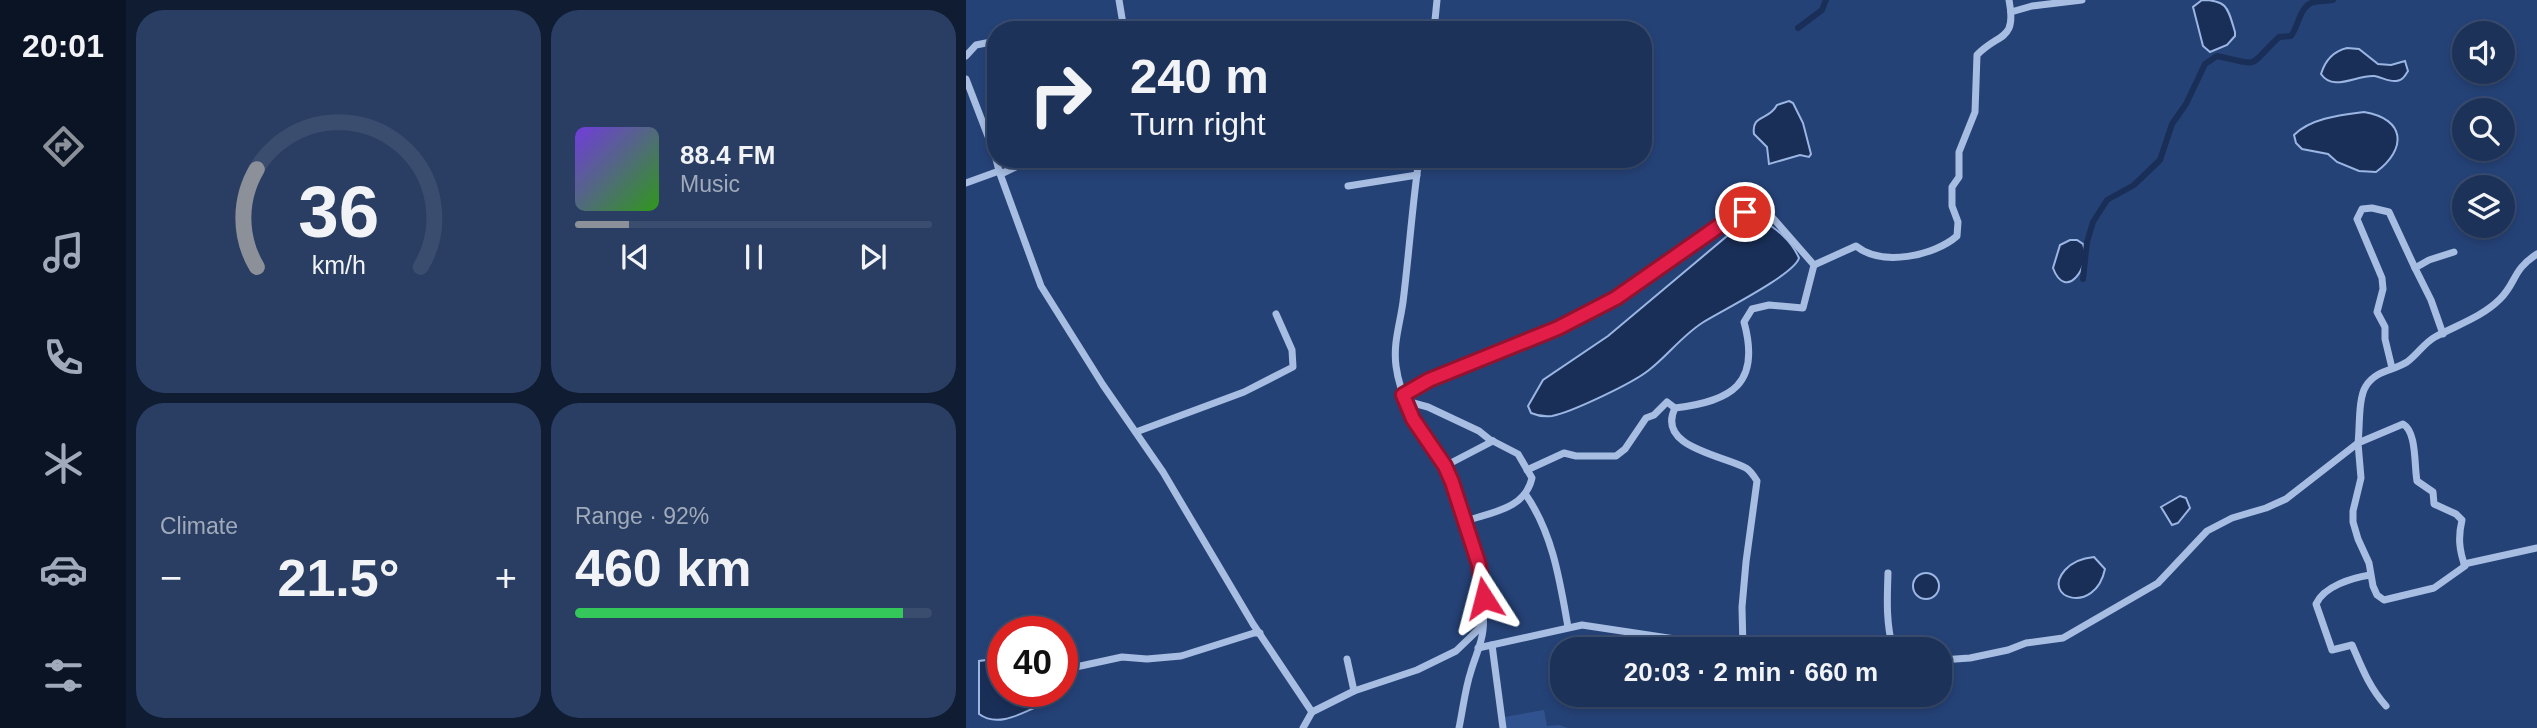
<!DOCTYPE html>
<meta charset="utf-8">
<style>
:root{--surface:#1c3259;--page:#293e62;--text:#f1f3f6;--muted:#a0aaba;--line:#3a4d6f;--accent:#8c9099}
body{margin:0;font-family:Arial,sans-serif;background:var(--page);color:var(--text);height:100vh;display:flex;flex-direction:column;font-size:26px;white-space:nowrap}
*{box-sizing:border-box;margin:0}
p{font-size:23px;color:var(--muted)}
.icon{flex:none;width:38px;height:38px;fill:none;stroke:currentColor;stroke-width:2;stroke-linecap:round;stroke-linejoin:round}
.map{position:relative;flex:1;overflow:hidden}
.details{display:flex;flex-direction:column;gap:10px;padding:10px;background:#0f1c31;width:840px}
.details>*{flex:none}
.top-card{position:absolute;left:21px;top:21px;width:665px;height:147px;border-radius:28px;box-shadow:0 4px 10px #0003,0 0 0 2px var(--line);background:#1c3259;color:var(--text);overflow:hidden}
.buttons{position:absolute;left:1486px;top:21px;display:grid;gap:14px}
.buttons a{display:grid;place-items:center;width:63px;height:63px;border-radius:50%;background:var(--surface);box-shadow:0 4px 10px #0003,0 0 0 2px var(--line);font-size:35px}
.speed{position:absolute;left:21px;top:616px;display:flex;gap:14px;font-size:35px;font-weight:700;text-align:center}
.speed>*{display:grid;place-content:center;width:91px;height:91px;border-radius:50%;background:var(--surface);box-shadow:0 4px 10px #0003,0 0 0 2px var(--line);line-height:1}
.speed .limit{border:10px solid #d22;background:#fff;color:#111}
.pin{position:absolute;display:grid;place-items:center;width:60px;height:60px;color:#fff;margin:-30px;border:4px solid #fff;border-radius:50%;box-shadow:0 2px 7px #0007}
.me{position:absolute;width:77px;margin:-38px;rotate:351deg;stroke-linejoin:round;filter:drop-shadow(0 0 5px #0008)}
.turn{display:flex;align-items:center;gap:24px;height:147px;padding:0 28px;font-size:32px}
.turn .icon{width:91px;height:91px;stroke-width:2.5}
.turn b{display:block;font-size:49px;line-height:60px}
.big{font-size:52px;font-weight:700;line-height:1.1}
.details .widget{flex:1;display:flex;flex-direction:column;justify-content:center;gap:10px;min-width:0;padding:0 24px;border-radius:28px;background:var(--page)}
.details .dial{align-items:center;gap:0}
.dial svg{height:182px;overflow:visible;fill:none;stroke:var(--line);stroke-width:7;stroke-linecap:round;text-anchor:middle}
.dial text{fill:var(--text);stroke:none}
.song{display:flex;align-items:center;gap:21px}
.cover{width:84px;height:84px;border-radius:10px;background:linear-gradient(135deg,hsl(260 70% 55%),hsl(110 70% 35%))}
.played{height:7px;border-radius:4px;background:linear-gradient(90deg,var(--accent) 15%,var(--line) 15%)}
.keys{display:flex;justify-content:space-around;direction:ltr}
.heat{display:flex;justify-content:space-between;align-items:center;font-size:38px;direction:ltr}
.charge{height:10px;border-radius:5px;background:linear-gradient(90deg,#34c759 92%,var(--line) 0)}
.details .tiles{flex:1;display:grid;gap:10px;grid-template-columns:repeat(2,1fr)}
.trip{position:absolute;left:584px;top:637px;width:402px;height:70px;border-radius:28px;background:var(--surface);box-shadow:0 4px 10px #0003,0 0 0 2px var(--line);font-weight:700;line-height:70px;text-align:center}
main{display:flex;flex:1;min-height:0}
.dock{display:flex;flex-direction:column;width:126px;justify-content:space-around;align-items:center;background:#0b1424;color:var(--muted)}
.dock .icon{width:49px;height:49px}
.dock .active{color:var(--accent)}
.dock b{font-size:32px;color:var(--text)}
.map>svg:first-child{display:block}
.green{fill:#30528e}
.water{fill:#1a2f58;stroke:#9bb6e3;stroke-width:2}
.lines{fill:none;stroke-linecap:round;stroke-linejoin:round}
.canal{stroke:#1a2f58;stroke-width:6}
.minor{stroke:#a7bde2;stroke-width:7}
.route-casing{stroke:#92132f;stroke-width:18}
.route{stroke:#e11d48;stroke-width:12}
</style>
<main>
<nav class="dock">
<b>20:01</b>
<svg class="icon active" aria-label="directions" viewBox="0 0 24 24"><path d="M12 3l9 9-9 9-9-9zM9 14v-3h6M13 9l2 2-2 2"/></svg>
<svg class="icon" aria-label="music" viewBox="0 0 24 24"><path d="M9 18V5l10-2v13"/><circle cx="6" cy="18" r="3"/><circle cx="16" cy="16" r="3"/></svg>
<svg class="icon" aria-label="phone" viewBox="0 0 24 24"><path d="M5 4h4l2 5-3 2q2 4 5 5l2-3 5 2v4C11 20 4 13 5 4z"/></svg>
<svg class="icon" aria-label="climate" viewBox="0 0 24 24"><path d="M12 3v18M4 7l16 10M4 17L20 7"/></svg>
<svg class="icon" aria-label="car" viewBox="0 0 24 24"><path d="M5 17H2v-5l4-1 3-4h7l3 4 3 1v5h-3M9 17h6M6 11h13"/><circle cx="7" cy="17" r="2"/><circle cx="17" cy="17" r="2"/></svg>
<svg class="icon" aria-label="filters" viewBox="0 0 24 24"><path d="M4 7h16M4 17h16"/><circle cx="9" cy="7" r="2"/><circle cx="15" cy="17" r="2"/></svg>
</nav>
<section class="details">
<div class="tiles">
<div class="widget dial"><svg viewBox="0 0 100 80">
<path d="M14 69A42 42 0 1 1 86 69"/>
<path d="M14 69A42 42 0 0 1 14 26" stroke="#8c9099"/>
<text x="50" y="56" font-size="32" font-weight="700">36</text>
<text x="50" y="72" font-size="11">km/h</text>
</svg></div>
<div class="widget">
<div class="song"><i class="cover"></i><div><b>88.4 FM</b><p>Music</p></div></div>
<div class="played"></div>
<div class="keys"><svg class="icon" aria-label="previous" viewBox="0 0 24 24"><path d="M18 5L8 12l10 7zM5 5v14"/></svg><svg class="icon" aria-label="pause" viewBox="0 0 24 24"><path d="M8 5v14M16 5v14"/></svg><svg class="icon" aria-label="next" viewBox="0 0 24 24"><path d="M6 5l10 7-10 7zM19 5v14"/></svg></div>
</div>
<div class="widget"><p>Climate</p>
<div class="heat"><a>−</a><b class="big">21.5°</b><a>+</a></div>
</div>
<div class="widget"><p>Range · 92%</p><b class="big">460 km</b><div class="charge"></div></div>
</div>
</section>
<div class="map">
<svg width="1571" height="728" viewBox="0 0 1571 728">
<rect width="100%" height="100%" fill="#254277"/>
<polygon class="green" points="578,710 581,726 593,725 602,728 540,728 538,717"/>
<g class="water">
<path d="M1236 0C1262 0 1262 9 1269 32V36L1261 45 1244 52 1237 46 1227 7Z"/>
<path d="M1381 48 1393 49 1412 64 1425 65 1439 61 1442 71C1439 76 1436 81 1430 81 1423 82 1415 77 1408 76 1390 75 1367 92 1355 74 1359 61 1368 51 1381 48Z"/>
<path d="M823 101 827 103 837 123 845 154 843 157 834 155 803 164 801 147 788 134C785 114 803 121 811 105Z"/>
<path d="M1398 112C1440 119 1441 149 1410 172L1393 171 1371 162 1362 154 1336 149 1330 143 1328 135C1345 118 1375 115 1398 112Z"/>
<path d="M794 219C811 229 825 240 833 258 828 275 755 311 736 323 716 336 701 356 683 370 667 383 606 412 586 416 578 417 572 416 565 413L562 406 577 380 642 336 773 226Z"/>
<path d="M1104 240H1111L1117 244C1126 265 1100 303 1087 268L1094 245Z"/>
<polygon points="1214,496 1220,498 1224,508 1212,523 1206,525 1195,507"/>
<path d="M1128 557 1139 569C1129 616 1074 598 1099 570 1107 561 1117 558 1128 557Z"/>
<circle cx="960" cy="586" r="13"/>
<path d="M37 658V691H79L75 705C56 713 32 728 13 714V661Z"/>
</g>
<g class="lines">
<g class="canal">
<polyline points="832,28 856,10 860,0"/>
<path d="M1117 279 1121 242 1127 222 1141 200 1168 185 1194 160 1206 124 1220 104 1239 64 1251 56C1297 66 1280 68 1313 37L1325 36C1333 25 1334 5 1348 2 1354 1 1361 1 1367 0"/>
</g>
<g class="minor">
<polyline points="153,0 158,30"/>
<polyline points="1045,12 1066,6 1116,0"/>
<polyline points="468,30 471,0"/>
<polyline points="0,56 10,45 30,41"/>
<polyline points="0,79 30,157"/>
<polyline points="66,159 37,173 33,171 75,286 137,385 197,472 287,624 346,712 388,691 381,659"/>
<path d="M453 159C446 207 443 255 437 302 434 324 427 343 430 366 435 405 458 433 478 465 501 502 521 587 517 630 516 643 509 657 505 671 499 689 497 709 493 728"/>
<polyline points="0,183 33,171 30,159"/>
<polyline points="382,186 451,175"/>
<polyline points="1477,334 1465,300 1449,268 1463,260 1488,252"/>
<polyline points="1426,368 1419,339 1419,327 1411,312 1417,289 1416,278 1391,219 1396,209 1406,208 1423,212 1449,268"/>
<path d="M437 395 463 380 592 328 650 298 753 226 779 212 806 217 848 265 890 246C916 267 968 256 991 236L992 222 986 206V187L993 177V152L1009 112 1011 55C1033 32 1051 42 1043 0"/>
<path d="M440 401 462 407 513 431 523 439 552 454 566 478C559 509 526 512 500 521"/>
<path d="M1437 424C1451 432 1448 465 1451 481L1467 492 1468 504 1490 514 1496 520C1492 537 1493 550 1499 566L1468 588 1418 600 1411 595 1407 586 1403 563 1392 539 1387 522V511L1395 478 1392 443Z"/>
<polyline points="170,432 278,392 327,367 326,350 310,314"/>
<polyline points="479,466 527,441"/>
<polyline points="561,470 598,453 610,456 650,456 659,449 680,418 688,415 701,402 709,408"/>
<path d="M560 495C587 534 594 582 602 627"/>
<polyline points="1498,564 1571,548"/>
<path d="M922 573C921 600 920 623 927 649"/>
<path d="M1404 575C1386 578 1358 586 1350 604L1366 650 1386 645C1396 668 1403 687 1420 706"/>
<polyline points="526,645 537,728"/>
<polyline points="512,648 616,625 709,639 729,649"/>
<path d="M777 649 776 607 780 562 791 481C788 476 785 471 780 468 756 455 690 447 709 408 766 401 795 384 778 322L786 309 803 305 837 308 848 265"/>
<path d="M975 660 1004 658 1042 650 1060 643 1097 638 1192 583 1241 531 1266 518 1300 508 1320 499 1392 443C1394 427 1392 398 1400 386 1410 370 1427 371 1441 362 1451 355 1458 343 1469 337 1491 325 1516 317 1534 299 1551 282 1546 270 1571 254"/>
<polyline points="96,670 156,657 181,659 215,656 288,633 294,633"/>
<polyline points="388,691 451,670 490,651 517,625"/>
<polyline points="337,728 346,712"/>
</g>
</g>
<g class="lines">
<g class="route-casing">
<polyline id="route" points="518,598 513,565 486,482 479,466 447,419 437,395 463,380 592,328 650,298 753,226 779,212"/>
</g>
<use href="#route" class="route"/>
</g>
</svg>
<div class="buttons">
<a><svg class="icon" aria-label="sound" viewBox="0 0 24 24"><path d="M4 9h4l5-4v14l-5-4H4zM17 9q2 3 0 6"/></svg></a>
<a><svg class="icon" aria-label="search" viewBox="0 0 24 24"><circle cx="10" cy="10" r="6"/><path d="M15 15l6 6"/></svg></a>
<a><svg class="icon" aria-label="layers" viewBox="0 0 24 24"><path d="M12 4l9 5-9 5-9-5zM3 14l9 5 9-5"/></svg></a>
</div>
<div class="speed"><div class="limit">40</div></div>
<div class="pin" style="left:779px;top:212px;background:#d93025"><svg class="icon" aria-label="arrive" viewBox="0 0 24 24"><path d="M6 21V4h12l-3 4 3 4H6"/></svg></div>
<svg class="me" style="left:518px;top:598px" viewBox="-20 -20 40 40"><path d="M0-17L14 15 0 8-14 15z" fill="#e11d48" stroke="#fff" stroke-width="4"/></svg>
<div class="trip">20:03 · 2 min · 660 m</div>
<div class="top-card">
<div class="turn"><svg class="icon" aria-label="right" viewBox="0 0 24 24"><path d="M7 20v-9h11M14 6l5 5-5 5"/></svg><div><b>240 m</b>Turn right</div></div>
</div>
</div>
</main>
